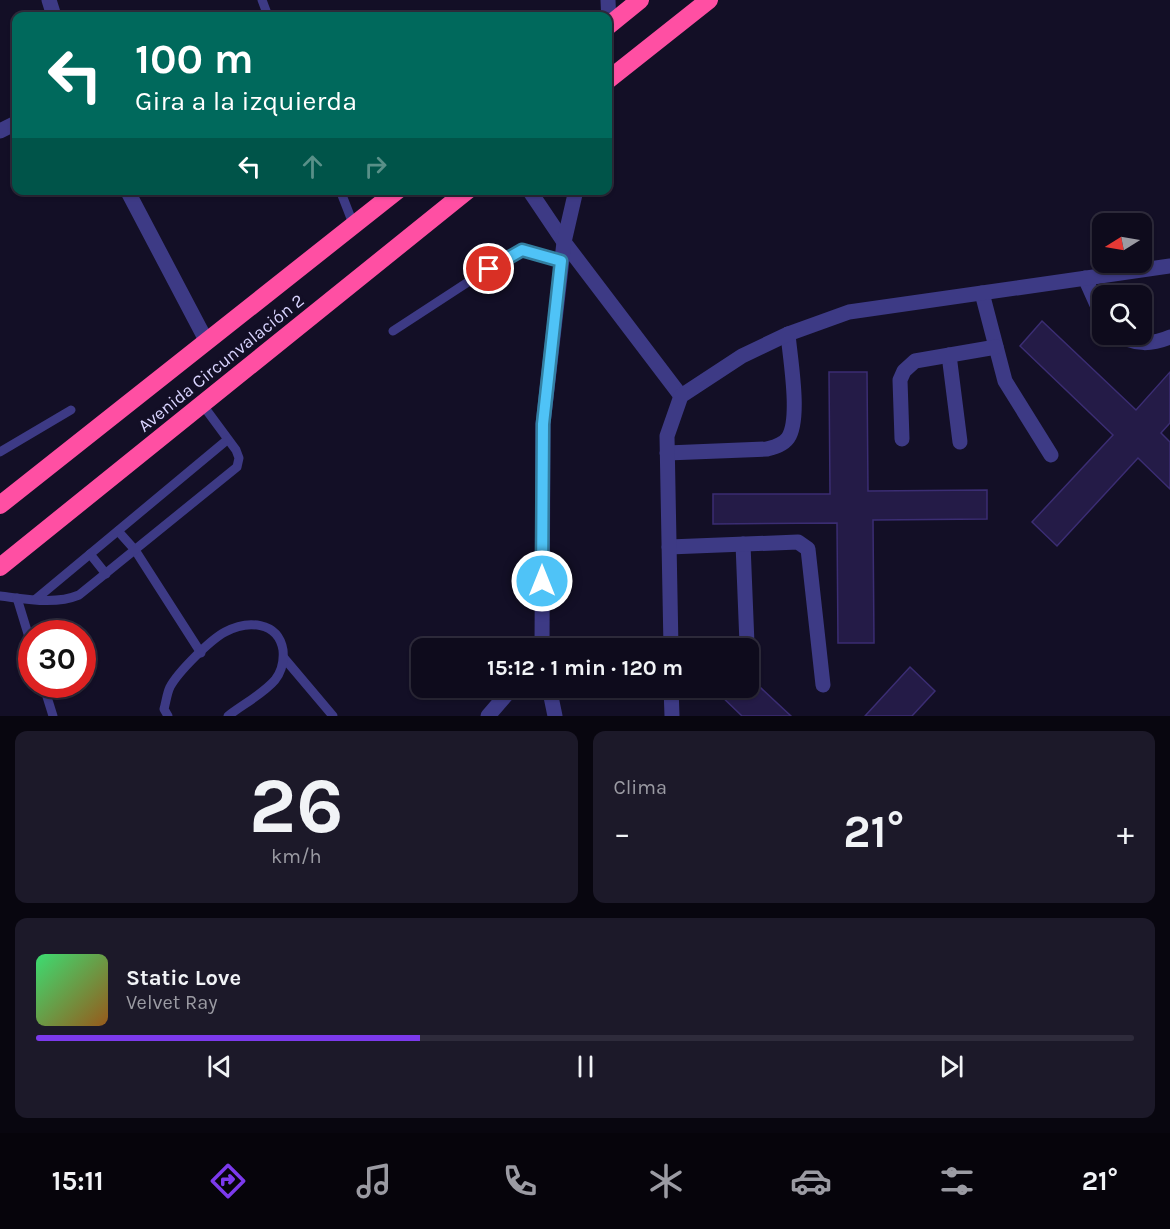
<!DOCTYPE html>
<html lang="es">
<meta charset="utf-8">
<style>
:root{--surface:#0e0b1c;--page:#1c1929;--text:#f1f3f6;--muted:#9b9ba3;--line:#2e2b3b;--accent:#7c3aed}
body{margin:0;font-family:Karla,sans-serif;background:var(--page);color:var(--text);height:100vh;display:flex;flex-direction:column;font-size:22px;white-space:nowrap}
*{box-sizing:border-box;margin:0}
p{font-size:20px;color:var(--muted)}
.icon{flex:none;width:33px;height:33px;fill:none;stroke:currentColor;stroke-width:2;stroke-linecap:round;stroke-linejoin:round}
.map{position:relative;height:716px;overflow:hidden}
.details{display:flex;flex-direction:column;gap:15px;padding:15px;background:#08060f;flex:1}
.details>*{flex:none}
.guide{position:absolute;left:12px;top:12px;width:600px;height:183px;border-radius:12px;box-shadow:0 2px 4px #0004,0 0 0 2px var(--line);background:#00695c;color:#fff;overflow:hidden}
.needle{width:39px;rotate:259deg}
.buttons{position:absolute;left:1092px;top:213px;display:grid;gap:12px}
.buttons a{display:grid;place-items:center;width:60px;height:60px;border-radius:12px;background:var(--surface);box-shadow:0 2px 4px #0004,0 0 0 2px var(--line);font-size:30px}
.speed{position:absolute;left:18px;top:620px;display:flex;gap:12px;font-size:30px;font-weight:700;text-align:center}
.speed>*{display:grid;place-content:center;width:78px;height:78px;border-radius:50%;background:var(--surface);box-shadow:0 2px 4px #0004,0 0 0 2px var(--line);line-height:1}
.speed .limit{border:9px solid #d22;background:#fff;color:#111}
.pin{position:absolute;display:grid;place-items:center;width:51px;height:51px;color:#fff;margin:-26px;border:3px solid #fff;border-radius:50%;box-shadow:0 2px 6px #0007}
.me{position:absolute;width:66px;margin:-33px;rotate:0deg;stroke-linejoin:round;filter:drop-shadow(0 0 4px #0008)}
.turn{display:flex;align-items:center;gap:21px;height:126px;padding:0 24px;font-size:27px}
.turn .icon{width:78px;height:78px;stroke-width:2.5}
.turn b{display:block;font-size:42px;line-height:51px}
.lanes{display:flex;align-items:center;height:57px;padding:0 24px;background:#0003;justify-content:center;gap:30px;direction:ltr}
.lanes .off{opacity:.35}
.big{font-size:45px;font-weight:700;line-height:1.1}
.details .widget{flex:1;display:flex;flex-direction:column;justify-content:center;gap:9px;min-width:0;padding:0 21px;border-radius:12px;background:var(--page)}
.details .dial{align-items:center;gap:0}
.dial b{font-size:78px;line-height:1}
.song{display:flex;align-items:center;gap:18px}
.cover{width:72px;height:72px;border-radius:9px;background:linear-gradient(135deg,hsl(140 70% 55%),hsl(30 70% 35%))}
.played{height:6px;border-radius:3px;background:linear-gradient(90deg,var(--accent) 35%,var(--line) 35%)}
.keys{display:flex;justify-content:space-around;direction:ltr}
.heat{display:flex;justify-content:space-between;align-items:center;font-size:33px;direction:ltr}
.details .tiles{flex:1;display:grid;gap:15px;grid-template-columns:1fr 1fr}
.widget:last-child{grid-column:span 2}
.trip{position:absolute;left:411px;top:638px;width:348px;height:60px;border-radius:12px;background:var(--surface);box-shadow:0 2px 4px #0004,0 0 0 2px var(--line);font-weight:700;line-height:60px;text-align:center}
.tabs{display:flex;height:96px;justify-content:space-around;align-items:center;background:#06040b;color:var(--muted)}
.tabs .icon{width:42px;height:42px}
.tabs .selected{color:var(--accent)}
.tabs b{font-size:27px;color:var(--text)}
.map>svg:first-child{display:block}
.building{fill:#241b47;stroke:#3b2d73;stroke-width:1.5}
.lines{fill:none;stroke-linecap:round;stroke-linejoin:round}
.lane{stroke:#3d3a85;stroke-width:9}
.street{stroke:#3d3a85;stroke-width:15}
.highway{stroke:#ff4fa3;stroke-width:18}
.route-casing{stroke:#337fa1;stroke-width:15}
.route{stroke:#4fc3f7;stroke-width:10}
.labels{text-anchor:middle;stroke-width:6;stroke-linejoin:round;paint-order:stroke}
.street-label{font-size:18px;fill:#d9d4ff;stroke:#130f26}
</style>
<div class="map">
<svg width="1170" height="716" viewBox="0 0 1170 716">
<rect width="100%" height="100%" fill="#130f26"/>
<g class="building">
<polygon points="1042,321 1136,410 1170,372 1170,423 1161,433 1170,442 1170,489 1138,458 1057,546 1032,522 1113,435 1020,346"/>
<polygon points="829,372 867,372 868,491 987,490 987,519 873,520 874,643 838,643 837,523 713,524 713,494 830,494"/>
<polygon points="910,667 935,691 912,716 865,716"/>
<polygon points="748,676 791,716 742,716 715,690 718,687 748,687"/>
</g>
<g class="lines">
<g class="lane">
<polyline points="262,0 268,16"/>
<polyline points="340,190 354,226"/>
<polyline points="393,331 508,256 522,250 561,261"/>
<polyline points="0,452 71,410"/>
<polyline points="118,531 135,550 201,653"/>
<polyline points="90,554 106,574"/>
<path d="M0 596C26 599 55 605 79 595L237 467 239 458 236 450 202 404"/>
<polyline points="17,598 32,647"/>
<polyline points="36,599 227,440"/>
<polyline points="284,658 333,716"/>
<polyline points="43,684 53,716"/>
<path d="M168 716 164 709C166 702 167 693 170 687 178 672 210 640 225 632 247 620 278 621 283 650 284 661 282 671 275 680 263 694 242 705 228 716"/>
</g>
<g class="street">
<polyline points="49,0 54,16"/>
<polyline points="608,0 609,24"/>
<polyline points="0,131 16,123"/>
<polyline points="127,190 207,342"/>
<polyline points="529,190 564,242 681,396"/>
<polyline points="1085,278 1102,316"/>
<polyline points="982,293 1005,381 1051,455"/>
<path d="M1120 334C1133 346 1154 344 1170 337"/>
<polyline points="949,355 960,442"/>
<polyline points="902,439 900,380 904,371 915,361 996,347"/>
<path d="M667 453 767 449C774 447 783 445 788 438 801 419 790 358 788 334"/>
<polyline points="743,544 747,644"/>
<polyline points="669,547 798,542 808,549 823,685"/>
<polyline points="542,648 543,424 564,242 576,190"/>
<polyline points="671,648 667,436 681,396 742,356 788,334 849,312 1170,266"/>
<polyline points="549,687 555,716"/>
<polyline points="671,687 672,716"/>
<polyline points="488,716 513,687"/>
</g>
<g class="highway">
<polyline points="608,26 640,0"/>
<polyline points="608,80 709,0"/>
<polyline points="0,505 398,190"/>
<polyline points="0,567 468,190"/>
</g>
</g>
<g class="lines">
<g class="route-casing">
<polyline id="route" points="489,269 522,250 561,261 543,424 542,581"/>
</g>
<use href="#route" class="route"/>
</g>
<g class="labels">
<g class="street-label">
<text transform="translate(221 363) rotate(-39)" y="6">Avenida Circunvalación 2</text>
</g>
</g>
</svg>
<div class="buttons">
<a><svg class="needle" viewBox="-14 -14 28 28"><path d="M0-13l5 13h-10z" fill="#e53935"/><path d="M0 13l5-13h-10z" fill="#9b9ba3"/></svg></a>
<a><svg class="icon" aria-label="search" viewBox="0 0 24 24"><circle cx="10" cy="10" r="6"/><path d="M15 15l6 6"/></svg></a>
</div>
<div class="speed"><div class="limit">30</div></div>
<div class="pin" style="left:489px;top:269px;background:#d93025"><svg class="icon" aria-label="arrive" viewBox="0 0 24 24"><path d="M6 21V4h12l-3 4 3 4H6"/></svg></div>
<svg class="me" style="left:542px;top:581px" viewBox="-20 -20 40 40"><circle r="17" fill="#4fc3f7" stroke="#fff" stroke-width="3"/><path d="M0-11L8 9 0 5-8 9z" fill="#fff"/></svg>
<div class="trip">15:12 · 1 min · 120 m</div>
<div class="guide">
<div class="turn"><svg class="icon" aria-label="left" viewBox="0 0 24 24"><path d="M17 20v-9H6M10 6l-5 5 5 5"/></svg><div><b>100 m</b>Gira a la izquierda</div></div>
<div class="lanes"><svg class="icon" aria-label="left" viewBox="0 0 24 24"><path d="M17 20v-9H6M10 6l-5 5 5 5"/></svg><svg class="icon off" aria-label="ahead" viewBox="0 0 24 24"><path d="M12 20V5M6 11l6-6 6 6"/></svg><svg class="icon off" aria-label="right" viewBox="0 0 24 24"><path d="M7 20v-9h11M14 6l5 5-5 5"/></svg></div>
</div>
</div>
<section class="details">
<div class="tiles">
<div class="widget dial"><b>26</b><p>km/h</p></div>
<div class="widget"><p>Clima</p>
<div class="heat"><a>−</a><b class="big">21°</b><a>+</a></div>
</div>
<div class="widget">
<div class="song"><i class="cover"></i><div><b>Static Love</b><p>Velvet Ray</p></div></div>
<div class="played"></div>
<div class="keys"><svg class="icon" aria-label="previous" viewBox="0 0 24 24"><path d="M18 5L8 12l10 7zM5 5v14"/></svg><svg class="icon" aria-label="pause" viewBox="0 0 24 24"><path d="M8 5v14M16 5v14"/></svg><svg class="icon" aria-label="next" viewBox="0 0 24 24"><path d="M6 5l10 7-10 7zM19 5v14"/></svg></div>
</div>
</div>
</section>
<nav class="tabs">
<b>15:11</b>
<svg class="icon selected" aria-label="directions" viewBox="0 0 24 24"><path d="M12 3l9 9-9 9-9-9zM9 14v-3h6M13 9l2 2-2 2"/></svg>
<svg class="icon" aria-label="music" viewBox="0 0 24 24"><path d="M9 18V5l10-2v13"/><circle cx="6" cy="18" r="3"/><circle cx="16" cy="16" r="3"/></svg>
<svg class="icon" aria-label="phone" viewBox="0 0 24 24"><path d="M5 4h4l2 5-3 2q2 4 5 5l2-3 5 2v4C11 20 4 13 5 4z"/></svg>
<svg class="icon" aria-label="climate" viewBox="0 0 24 24"><path d="M12 3v18M4 7l16 10M4 17L20 7"/></svg>
<svg class="icon" aria-label="car" viewBox="0 0 24 24"><path d="M5 17H2v-5l4-1 3-4h7l3 4 3 1v5h-3M9 17h6M6 11h13"/><circle cx="7" cy="17" r="2"/><circle cx="17" cy="17" r="2"/></svg>
<svg class="icon" aria-label="filters" viewBox="0 0 24 24"><path d="M4 7h16M4 17h16"/><circle cx="9" cy="7" r="2"/><circle cx="15" cy="17" r="2"/></svg>
<b>21°</b>
</nav>
